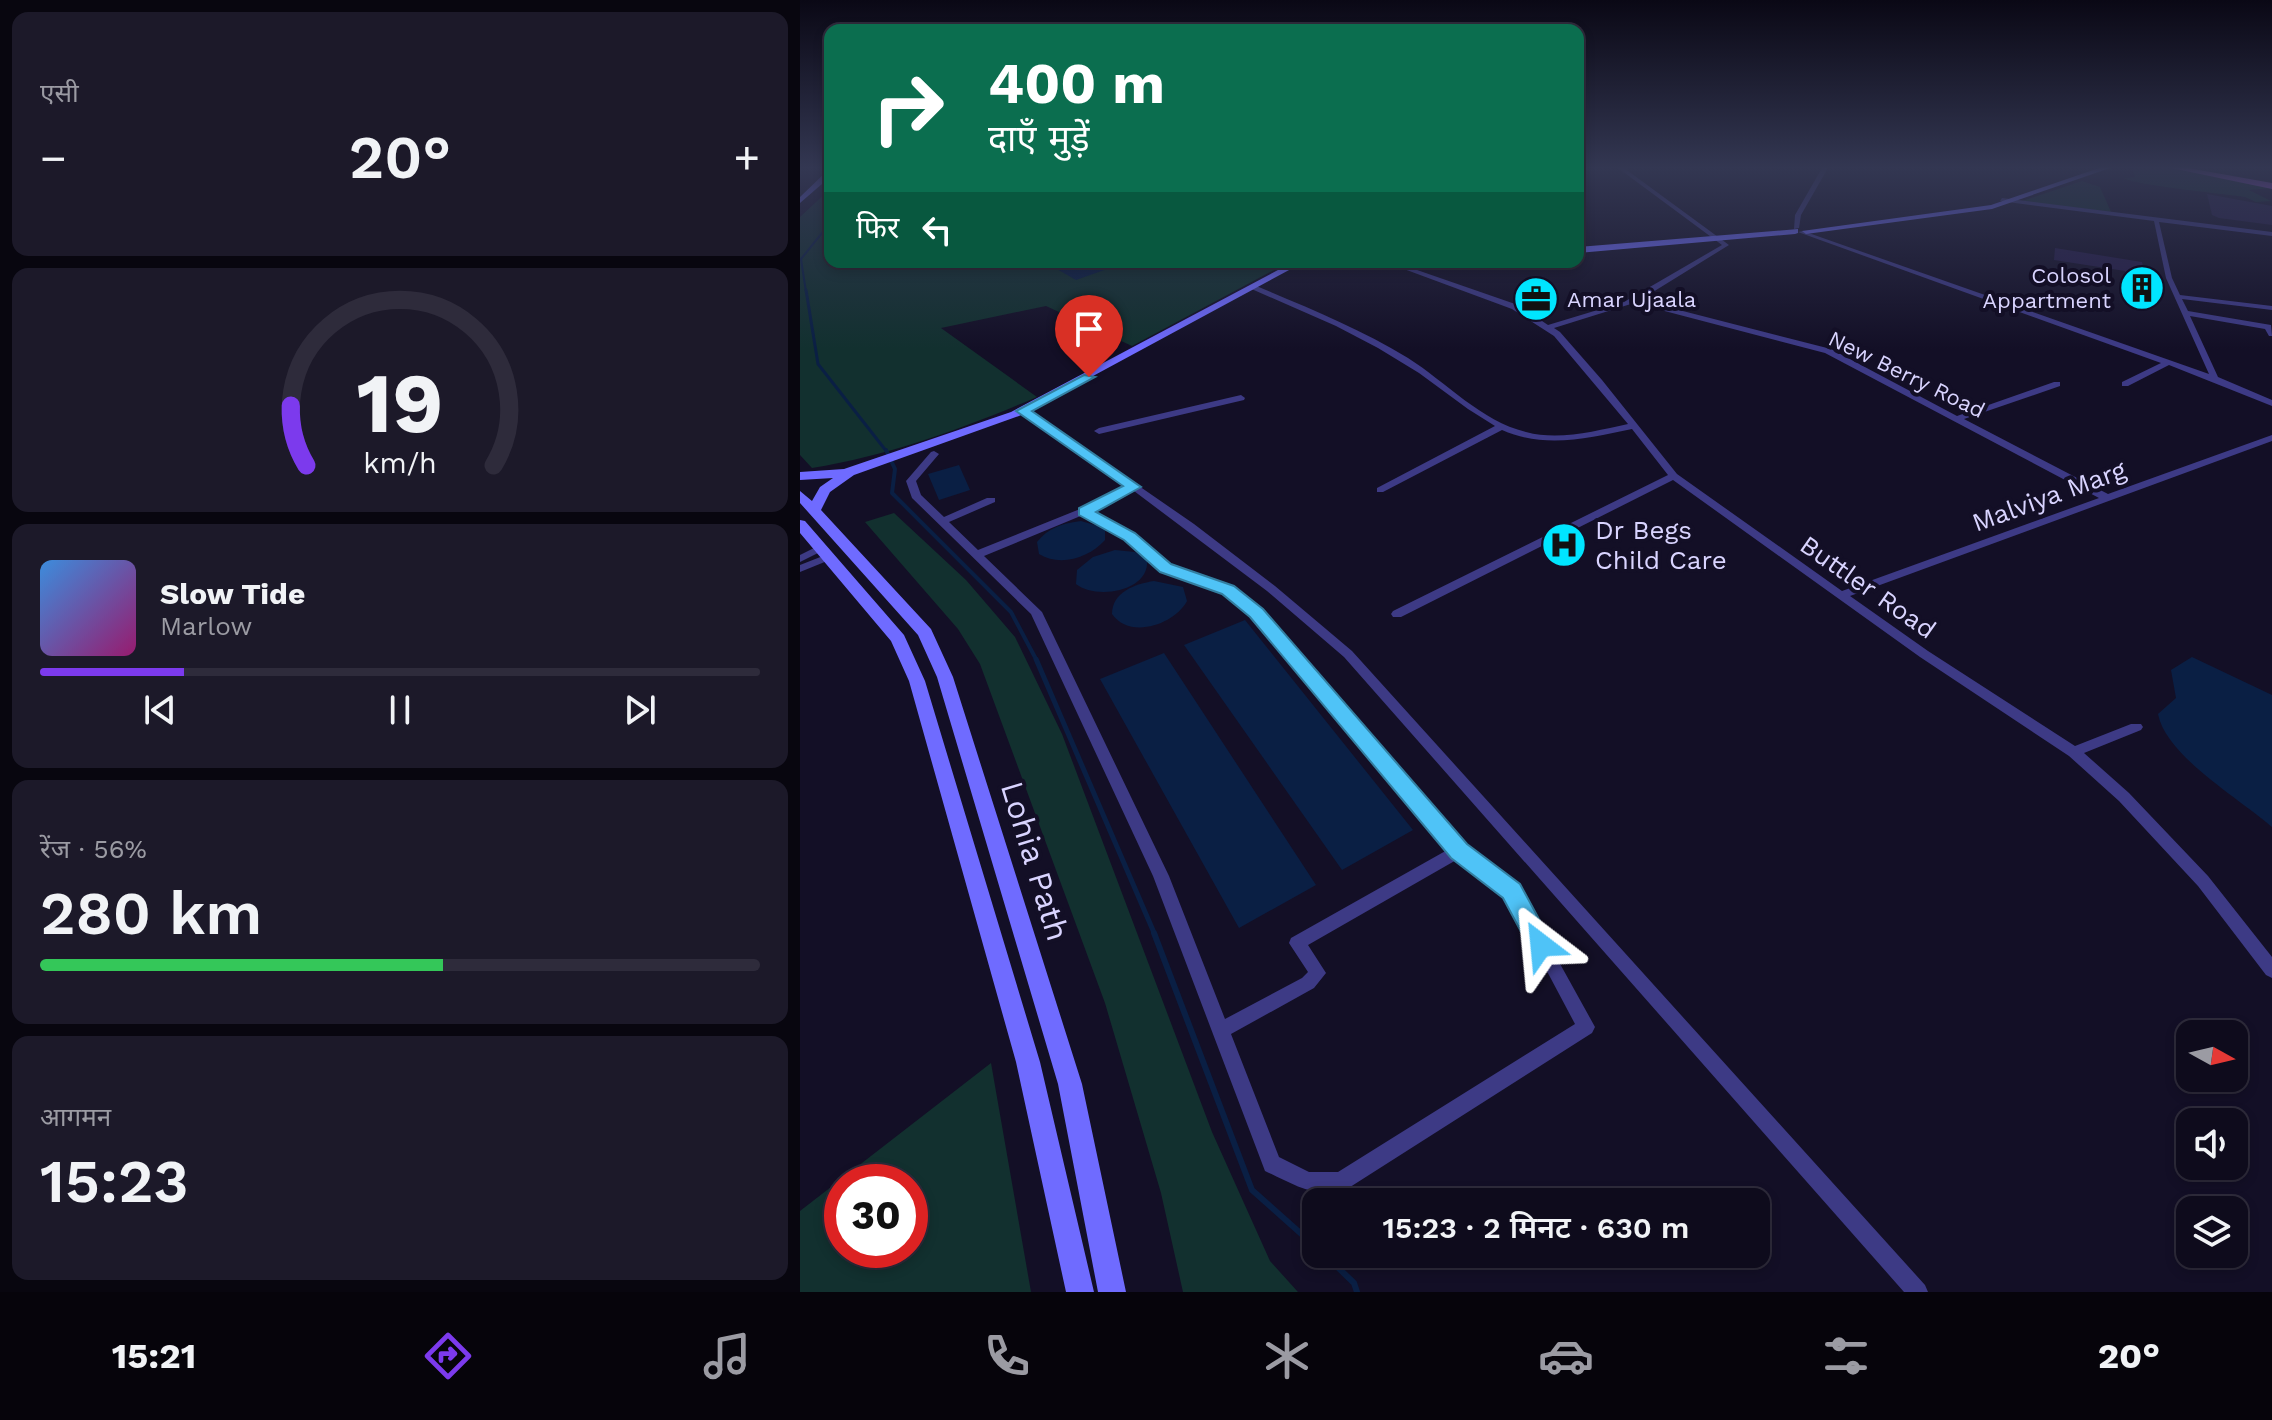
<!DOCTYPE html>
<html lang="hi">
<meta charset="utf-8">
<style>
:root{--surface:#0e0b1c;--page:#1c1929;--text:#f1f3f6;--muted:#9b9ba3;--line:#2e2b3b;--accent:#7c3aed}
body{margin:0;font-family:"Work Sans","Noto Sans Devanagari",sans-serif;background:var(--page);color:var(--text);height:100vh;display:flex;flex-direction:column;font-size:30px;white-space:nowrap}
*{box-sizing:border-box;margin:0}
p{font-size:26px;color:var(--muted)}
.icon{flex:none;width:44px;height:44px;fill:none;stroke:currentColor;stroke-width:2;stroke-linecap:round;stroke-linejoin:round}
.map{position:relative;flex:1;overflow:hidden}
.sheet{display:flex;flex-direction:column;gap:12px;padding:12px;background:#08060f;width:800px}
.sheet>*{flex:none}
.guide{position:absolute;left:24px;top:24px;width:760px;height:244px;border-radius:16px;box-shadow:0 4px 12px #0003,0 0 0 2px var(--line);background:#0b6e4f;color:#fff;overflow:hidden}
.needle{width:52px;rotate:98deg}
.buttons{position:absolute;left:1376px;top:1020px;display:grid;gap:16px}
.buttons a{display:grid;place-items:center;width:72px;height:72px;border-radius:16px;background:var(--surface);box-shadow:0 4px 12px #0003,0 0 0 2px var(--line);font-size:40px}
.speed{position:absolute;left:24px;top:1164px;display:flex;gap:16px;font-size:40px;font-weight:700;text-align:center}
.speed>*{display:grid;place-content:center;width:104px;height:104px;border-radius:50%;background:var(--surface);box-shadow:0 4px 12px #0003,0 0 0 2px var(--line);line-height:1}
.speed .limit{border:12px solid #d22;background:#fff;color:#111}
.pin{position:absolute;display:grid;place-items:center;width:68px;height:68px;color:#fff;margin:-82px -34px;border-radius:50% 50% 50% 0;rotate:-45deg;box-shadow:0 0 8px #0007}
.pin .icon{rotate:45deg}
.me{position:absolute;width:88px;margin:-44px;rotate:331deg;stroke-linejoin:round;filter:drop-shadow(0 0 6px #0008)}
.turn{display:flex;align-items:center;gap:28px;height:168px;padding:0 32px;font-size:36px}
.turn .icon{width:104px;height:104px;stroke-width:2.5}
.turn b{display:block;font-size:56px;line-height:68px}
.then{display:flex;align-items:center;height:76px;padding:0 32px;background:#0003;gap:16px;font-size:30px}
.big{font-size:60px;font-weight:600;line-height:1.1}
.sheet .card{flex:1;display:flex;flex-direction:column;justify-content:center;gap:12px;min-width:0;padding:0 28px;border-radius:16px;background:var(--page)}
.sheet .dial{align-items:center;gap:0}
.dial svg{height:208px;overflow:visible;fill:none;stroke:var(--line);stroke-width:7;stroke-linecap:round;text-anchor:middle}
.dial text{fill:var(--text);stroke:none}
.song{display:flex;align-items:center;gap:24px}
.cover{width:96px;height:96px;border-radius:12px;background:linear-gradient(135deg,hsl(210 70% 55%),hsl(320 70% 35%))}
.played{height:8px;border-radius:4px;background:linear-gradient(90deg,var(--accent) 20%,var(--line) 20%)}
.keys{display:flex;justify-content:space-around;direction:ltr}
.heat{display:flex;justify-content:space-between;align-items:center;font-size:44px;direction:ltr}
.charge{height:12px;border-radius:6px;background:linear-gradient(90deg,#34c759 56%,var(--line) 0)}
.trip{position:absolute;left:502px;top:1188px;width:468px;height:80px;border-radius:16px;background:var(--surface);box-shadow:0 4px 12px #0003,0 0 0 2px var(--line);font-weight:600;line-height:80px;text-align:center}
.dock{display:flex;height:128px;justify-content:space-around;align-items:center;background:#06040b;color:var(--muted)}
.dock .icon{width:56px;height:56px}
.dock .selected{color:var(--accent)}
.dock b{font-size:36px;color:var(--text)}
main{display:flex;flex:1;min-height:0}
.map>svg:first-child{display:block}
.green{fill:#12302f;fill-rule:evenodd}
.water{fill:#0a1f44}
.lines{fill:none;stroke-linecap:round;stroke-linejoin:round}
.stream-far4{stroke:#0a1f44;stroke-width:2}
.stream-far3{stroke:#0a1f44;stroke-width:3}
.stream-far2{stroke:#0a1f44;stroke-width:4}
.stream-far1{stroke:#0a1f44;stroke-width:5}
.stream{stroke:#0a1f44;stroke-width:6}
.building{fill:#241b47}
.street{fill:#3d3a85;fill-rule:evenodd}
.secondary{fill:#6f6bff;fill-rule:evenodd}
.primary{fill:#c25bff;fill-rule:evenodd}
.route{fill:#4fc3f7;stroke:#337fa1;stroke-width:2}
.labels{text-anchor:middle;stroke-width:8;stroke-linejoin:round;paint-order:stroke}
.far-poi-label{font-size:22px;fill:#d9d4ff;stroke:#130f26;text-anchor:end}
.far-street-label{font-size:22px;fill:#d9d4ff;stroke:#130f26}
.street-label{font-size:26px;fill:#d9d4ff;stroke:#130f26}
.poi-label{font-size:26px;fill:#d9d4ff;stroke:#130f26;text-anchor:start}
.near-street-label{font-size:32px;fill:#d9d4ff;stroke:#130f26}
</style>
<main>
<section class="sheet">
<div class="card"><p>एसी</p>
<div class="heat"><a>−</a><b class="big">20°</b><a>+</a></div>
</div>
<div class="card dial"><svg viewBox="0 0 100 80">
<path d="M14 69A42 42 0 1 1 86 69"/>
<path d="M14 69A42 42 0 0 1 8 46" stroke="#7c3aed"/>
<text x="50" y="56" font-size="32" font-weight="700">19</text>
<text x="50" y="72" font-size="11">km/h</text>
</svg></div>
<div class="card">
<div class="song"><i class="cover"></i><div><b>Slow Tide</b><p>Marlow</p></div></div>
<div class="played"></div>
<div class="keys"><svg class="icon" aria-label="previous" viewBox="0 0 24 24"><path d="M18 5L8 12l10 7zM5 5v14"/></svg><svg class="icon" aria-label="pause" viewBox="0 0 24 24"><path d="M8 5v14M16 5v14"/></svg><svg class="icon" aria-label="next" viewBox="0 0 24 24"><path d="M6 5l10 7-10 7zM19 5v14"/></svg></div>
</div>
<div class="card"><p>रेंज · 56%</p><b class="big">280 km</b><div class="charge"></div></div>
<div class="card"><p>आगमन</p><b class="big">15:23</b></div>
</section>
<div class="map">
<svg width="1472" height="1292" viewBox="0 0 1472 1292">
<rect width="100%" height="100%" fill="#130f26"/>
<g class="green">
<path d="M1332 168H1368L1472 188 1449 190 1471 201 1456 202 1445 197C1426 194 1332 185 1324 178L1335 177Z"/>
<polygon points="1282,181 1300,187 1311,212 1222,201"/>
<path d="M30 189V262H489L332 346 246 306 141 328 237 397C164 428 91 455 12 468L0 455V217Z"/>
<polygon points="94,513 166,580 215,637 262,734 412,1132 470,1261 498,1292 383,1292 361,1193 305,1003 180,664 158,629 65,522"/>
<path d="M191 1063 231 1292H0V1211ZM110 1182V1250H42V1182Z"/>
</g>
<g class="water">
<polygon points="272,262 327,262 276,280 255,268"/>
<polygon points="159,465 170,490 139,500 128,474"/>
<path d="M281 521 305 528V540C289 558 260 567 239 554L237 542C248 528 263 523 281 521Z"/>
<path d="M315 550 335 552 347 560C350 592 295 600 276 584L277 570 293 557Z"/>
<path d="M354 581 383 587 387 601C375 624 330 640 312 614 312 592 335 584 354 581Z"/>
<polygon points="445,620 613,830 542,870 384,645"/>
<polygon points="364,653 516,885 439,928 300,679"/>
<path d="M1392 657 1472 695V827C1440 799 1366 756 1358 714L1376 698 1371 670Z"/>
</g>
<g class="lines">
<polyline class="stream-far4" points="6,292 1,259 30,223"/>
<polyline class="stream-far3" points="6,290 18,364 87,452"/>
<polyline class="stream-far2" points="86,450 95,469 92,493 211,612 237,661"/>
<polyline class="stream-far1" points="236,659 355,935"/>
<g class="stream">
<polyline points="354,933 452,1190 516,1247"/>
<polyline points="524,1254 554,1283 557,1292"/>
</g>
</g>
<g class="building">
<polygon points="1407,194 1472,206 1472,225 1419,218 1412,215"/>
<polygon points="1255,248 1342,262 1346,280 1359,284 1360,298 1326,292 1325,271 1254,260"/>
</g>
<g class="lines">
<g class="street">
<path d="M818 168H824L929 245 840 300 1031 349 1157 416 1254 382H1260V386L1164 419 1308 494 1472 435V441L1050 596 1128 651 1275 746 1331 724H1341L1343 727 1341 730 1284 753 1329 793 1408 876 1472 957V978L1466 975 1398 886 1319 801 1269 756 1120 657 873 480 601 617H593L591 614 593 611 868 475 832 429C789 438 745 449 702 430L583 492H577V488L695 426 668 409 619 373 578 348 536 326 447 287 454 285C506 307 559 328 608 358 646 382 681 421 726 432 759 441 795 431 828 424L754 336 712 309 585 262H594L718 305 748 325 824 302 922 245ZM834 303 1025 353 1299 498 1042 591 877 474 802 380 760 332 754 328Z"/>
<polygon points="1022,168 1028,168 1001,215 999,228 994,229 995,215"/>
<polygon points="1202,198 1472,232 1472,236 1359,222 1372,278 1380,295 1472,306 1472,310 1382,299 1388,311 1471,325 1472,336 1469,336 1465,329 1390,316 1418,377 1472,400 1472,406 1369,365 1328,386 1322,386 1322,382 1361,363 998,232 1003,231 1409,374 1366,278 1354,221 1200,201"/>
<polygon points="441,395 445,398 444,400 299,434 294,431 299,428"/>
<path d="M223 408 310 466 394 524 475 586 552 651 1125 1285 1128 1292H1104L544 657 467 591 334 491 292 511 334 535 369 566 432 588 460 610 664 847 717 886 795 1027 792 1033 547 1189C518 1201 491 1183 465 1171L353 876 231 614 112 498 106 481 131 452 134 451 139 454 116 481 121 495 144 517 187 498H195V502L149 522 178 550 280 509 327 486 220 413 219 411ZM283 515 326 539 361 570 424 592 452 616 649 849 491 938 489 943 508 972 502 978 425 1019 369 876 242 612 184 556ZM658 859 707 896 775 1024 538 1172H509L479 1157 431 1034 514 988 526 973 508 945Z"/>
<polygon points="20,545 25,548 24,550 0,562 0,555"/>
<polygon points="28,554 33,557 32,559 0,572 0,565"/>
</g>
<g class="secondary">
<polygon points="1299,168 1310,168 1192,209 1006,234 1002,231 1191,205"/>
<polygon points="27,171 30,171 30,177 0,203 0,197"/>
<polygon points="998,229 998,233 995,234 778,253 778,247"/>
<polygon points="493,262 504,262 219,416 54,475 30,492 21,510 131,629 153,677 282,1084 326,1292 298,1292 258,1084 137,677 118,635 0,503 0,491 12,501 20,487 33,478 0,480 0,472 44,469 211,412"/>
<polygon points="0,520 5,521 104,635 125,681 240,1062 294,1292 266,1292 216,1062 109,681 91,641 0,533"/>
</g>
<polygon class="primary" points="1371,168 1388,168 1472,183 1472,189"/>
</g>
<linearGradient id="sky" x2="0" y2="1"><stop stop-color="#0a0815"/><stop offset="0.48" stop-color="#333752"/><stop offset="1" stop-color="#333752" stop-opacity="0"/></linearGradient>
<rect width="1472" height="349" fill="url(#sky)"/>
<polygon class="route" points="284,375 295,377 232,411 341,487 296,512 335,533 371,564 434,586 463,609 667,844 720,884 753,945 750,952 741,956 732,952 703,898 651,858 450,617 422,594 360,572 324,540 279,515 279,508 323,486 216,411"/>
<defs>
<g id="building-disc" transform="scale(2.3)"><circle r="9.5" fill="#00e5ff" stroke="#130f26"/><path d="M-4-6H4V6H1V3H-1V6H-4ZM-2.5-4.3h1.7v1.8h-1.7ZM.8-4.3h1.7v1.8H.8ZM-2.5-1h1.7V.8h-1.7ZM.8-1h1.7V.8H.8Z" fill="#111"/></g>
<g id="office-disc" transform="scale(2.3)"><circle r="9.5" fill="#00e5ff" stroke="#130f26"/><path d="M-6-3h4V-5.5h4V-3h4V5H-6ZM-1-4.5V-3h2v-1.5ZM-6 0V1H6V0Z" fill="#111"/></g>
<g id="hospital-disc" transform="scale(2.3)"><circle r="9.5" fill="#00e5ff" stroke="#130f26"/><path d="M-5-5h3v3.5h4V-5h3V5h-3V1.5h-4V5h-3Z" fill="#111"/></g>
</defs>
<g fill-rule="evenodd">
<use href="#building-disc" x="1342" y="288"/>
<use href="#office-disc" x="736" y="299"/>
<use href="#hospital-disc" x="764" y="545"/>
</g>
<g class="labels">
<g class="far-poi-label">
<text x="1311" y="283">Colosol<tspan x="1311" dy="25">Appartment</tspan></text>
<text x="767" y="307" text-anchor="start">Amar Ujaala</text>
</g>
<g class="far-street-label">
<text transform="translate(1107 374) rotate(26)" y="8">New Berry Road</text>
</g>
<g class="street-label">
<text transform="translate(1249 496) rotate(-20)" y="9">Malviya Marg</text>
<text transform="translate(1068 587) rotate(35)" y="9">Buttler Road</text>
</g>
<g class="poi-label">
<text x="795" y="539">Dr Begs<tspan x="795" dy="30">Child Care</tspan></text>
</g>
<g class="near-street-label">
<text transform="translate(235 861) rotate(73)" y="11">Lohia Path</text>
</g>
</g>
</svg>
<div class="buttons">
<a><svg class="needle" viewBox="-14 -14 28 28"><path d="M0-13l5 13h-10z" fill="#e53935"/><path d="M0 13l5-13h-10z" fill="#9b9ba3"/></svg></a>
<a><svg class="icon" aria-label="sound" viewBox="0 0 24 24"><path d="M4 9h4l5-4v14l-5-4H4zM17 9q2 3 0 6"/></svg></a>
<a><svg class="icon" aria-label="layers" viewBox="0 0 24 24"><path d="M12 4l9 5-9 5-9-5zM3 14l9 5 9-5"/></svg></a>
</div>
<div class="speed"><div class="limit">30</div></div>
<div class="pin" style="left:289px;top:377px;background:#d93025"><svg class="icon" aria-label="arrive" viewBox="0 0 24 24"><path d="M6 21V4h12l-3 4 3 4H6"/></svg></div>
<svg class="me" style="left:741px;top:945px" viewBox="-20 -20 40 40"><path d="M0-17L14 15 0 8-14 15z" fill="#4fc3f7" stroke="#fff" stroke-width="4"/></svg>
<div class="trip">15:23 · 2 मिनट · 630 m</div>
<div class="guide">
<div class="turn"><svg class="icon" aria-label="right" viewBox="0 0 24 24"><path d="M7 20v-9h11M14 6l5 5-5 5"/></svg><div><b>400 m</b>दाएँ मुड़ें</div></div>
<div class="then">फिर<svg class="icon" aria-label="left" viewBox="0 0 24 24"><path d="M17 20v-9H6M10 6l-5 5 5 5"/></svg></div>
</div>
</div>
</main>
<nav class="dock">
<b>15:21</b>
<svg class="icon selected" aria-label="directions" viewBox="0 0 24 24"><path d="M12 3l9 9-9 9-9-9zM9 14v-3h6M13 9l2 2-2 2"/></svg>
<svg class="icon" aria-label="music" viewBox="0 0 24 24"><path d="M9 18V5l10-2v13"/><circle cx="6" cy="18" r="3"/><circle cx="16" cy="16" r="3"/></svg>
<svg class="icon" aria-label="phone" viewBox="0 0 24 24"><path d="M5 4h4l2 5-3 2q2 4 5 5l2-3 5 2v4C11 20 4 13 5 4z"/></svg>
<svg class="icon" aria-label="climate" viewBox="0 0 24 24"><path d="M12 3v18M4 7l16 10M4 17L20 7"/></svg>
<svg class="icon" aria-label="car" viewBox="0 0 24 24"><path d="M5 17H2v-5l4-1 3-4h7l3 4 3 1v5h-3M9 17h6M6 11h13"/><circle cx="7" cy="17" r="2"/><circle cx="17" cy="17" r="2"/></svg>
<svg class="icon" aria-label="filters" viewBox="0 0 24 24"><path d="M4 7h16M4 17h16"/><circle cx="9" cy="7" r="2"/><circle cx="15" cy="17" r="2"/></svg>
<b>20°</b>
</nav>
